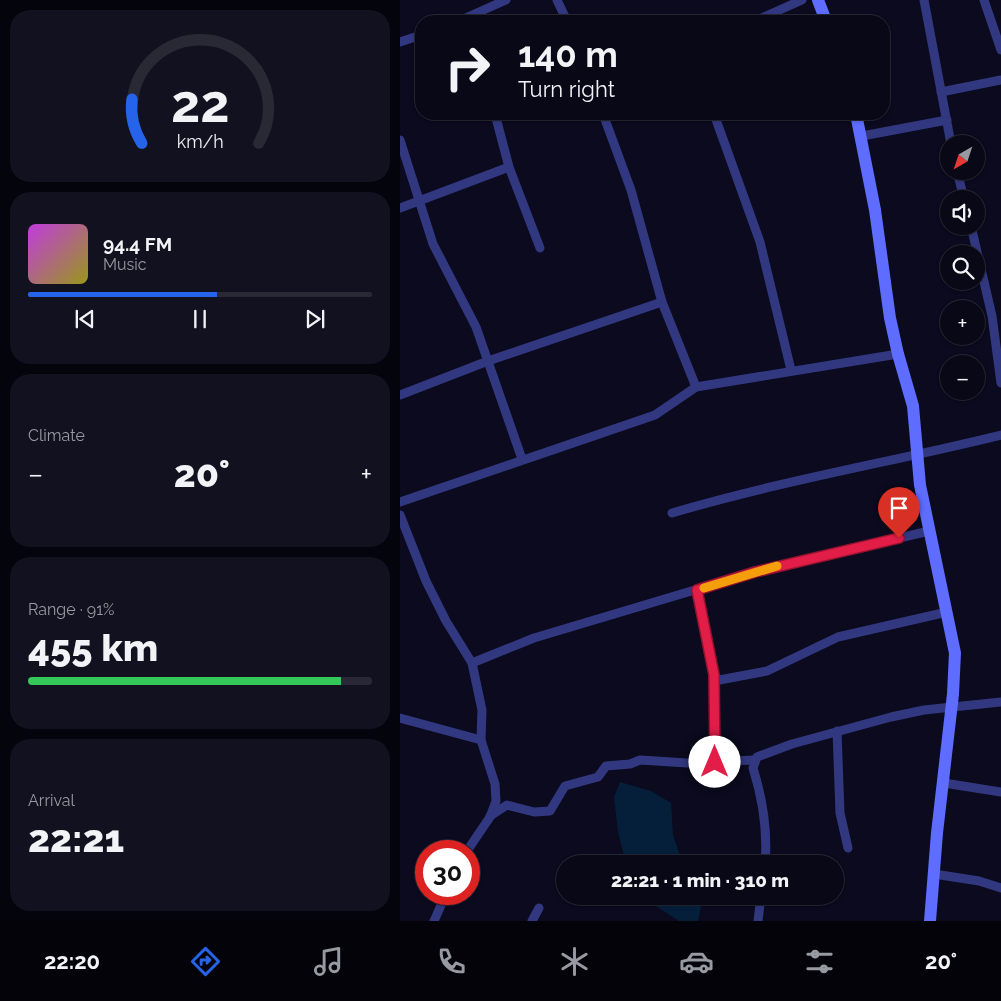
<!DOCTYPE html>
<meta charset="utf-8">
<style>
:root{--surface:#080816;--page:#11111f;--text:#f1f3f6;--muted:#989aa1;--line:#292935;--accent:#2563eb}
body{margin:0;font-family:Raleway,sans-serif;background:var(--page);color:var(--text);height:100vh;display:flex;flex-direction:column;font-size:19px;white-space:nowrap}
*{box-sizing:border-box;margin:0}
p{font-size:16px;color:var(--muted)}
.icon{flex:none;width:28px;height:28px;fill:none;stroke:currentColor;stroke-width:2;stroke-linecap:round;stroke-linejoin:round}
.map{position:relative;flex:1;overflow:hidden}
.drawer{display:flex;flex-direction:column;gap:10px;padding:10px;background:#04040c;width:400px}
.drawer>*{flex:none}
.banner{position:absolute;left:15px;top:15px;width:475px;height:105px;border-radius:20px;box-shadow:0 1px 4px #0004,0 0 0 1px var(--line);background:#080816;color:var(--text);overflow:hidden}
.needle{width:32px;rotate:219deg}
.fabs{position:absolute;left:540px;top:135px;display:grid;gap:10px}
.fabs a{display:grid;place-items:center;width:45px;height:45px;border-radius:50%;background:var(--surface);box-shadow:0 1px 4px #0004,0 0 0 1px var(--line);font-size:25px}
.speed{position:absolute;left:15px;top:840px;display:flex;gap:10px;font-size:25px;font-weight:700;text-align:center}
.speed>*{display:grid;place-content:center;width:65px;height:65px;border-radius:50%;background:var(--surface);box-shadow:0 1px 4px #0004,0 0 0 1px var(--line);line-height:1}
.speed .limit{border:8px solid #d22;background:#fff;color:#111}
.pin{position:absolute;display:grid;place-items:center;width:42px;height:42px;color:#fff;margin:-51px -21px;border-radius:50% 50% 50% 0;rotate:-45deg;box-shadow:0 0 5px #0007}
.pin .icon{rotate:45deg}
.me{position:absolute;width:55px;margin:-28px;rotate:0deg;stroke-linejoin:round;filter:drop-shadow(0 0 4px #0008)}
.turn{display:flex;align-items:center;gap:18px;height:105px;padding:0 20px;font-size:22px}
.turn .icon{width:65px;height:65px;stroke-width:2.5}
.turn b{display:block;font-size:35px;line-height:42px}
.big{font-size:38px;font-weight:800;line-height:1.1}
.drawer .tile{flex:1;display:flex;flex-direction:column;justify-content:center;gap:8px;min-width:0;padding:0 18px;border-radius:20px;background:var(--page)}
.drawer .dial{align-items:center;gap:0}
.dial svg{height:130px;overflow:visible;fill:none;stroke:var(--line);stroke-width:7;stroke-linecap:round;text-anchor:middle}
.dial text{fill:var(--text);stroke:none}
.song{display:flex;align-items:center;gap:15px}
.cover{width:60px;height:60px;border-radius:8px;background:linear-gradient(135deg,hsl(290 70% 55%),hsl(60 70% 35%))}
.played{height:5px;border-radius:2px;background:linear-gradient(90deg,var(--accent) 55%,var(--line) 55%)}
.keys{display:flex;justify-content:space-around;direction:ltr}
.heat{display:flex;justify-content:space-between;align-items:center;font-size:28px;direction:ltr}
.charge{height:8px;border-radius:4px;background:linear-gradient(90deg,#34c759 91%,var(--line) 0)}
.trip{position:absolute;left:156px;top:855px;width:288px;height:50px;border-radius:25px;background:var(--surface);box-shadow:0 1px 4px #0004,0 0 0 1px var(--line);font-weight:800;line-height:50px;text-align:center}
.menu{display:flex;height:80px;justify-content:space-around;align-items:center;background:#030309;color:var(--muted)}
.menu .icon{width:35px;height:35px}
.menu .current{color:var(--accent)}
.menu b{font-size:22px;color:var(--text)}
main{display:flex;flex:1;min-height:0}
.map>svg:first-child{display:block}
.water{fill:#051f3b}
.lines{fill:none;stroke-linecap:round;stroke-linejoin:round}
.street{stroke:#323880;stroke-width:9}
.secondary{stroke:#5e6cff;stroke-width:12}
.route-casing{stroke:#92132f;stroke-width:12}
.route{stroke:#e11d48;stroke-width:9}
.slow{stroke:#f59e0b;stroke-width:9}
</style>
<main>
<section class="drawer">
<div class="tile dial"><svg viewBox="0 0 100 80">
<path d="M14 69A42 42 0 1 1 86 69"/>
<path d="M14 69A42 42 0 0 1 8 42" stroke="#2563eb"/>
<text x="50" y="56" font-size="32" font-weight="700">22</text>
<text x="50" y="72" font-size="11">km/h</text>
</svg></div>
<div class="tile">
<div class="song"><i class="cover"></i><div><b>94.4 FM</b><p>Music</p></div></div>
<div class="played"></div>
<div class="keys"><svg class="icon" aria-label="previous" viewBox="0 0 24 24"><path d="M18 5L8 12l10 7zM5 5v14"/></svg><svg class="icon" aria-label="pause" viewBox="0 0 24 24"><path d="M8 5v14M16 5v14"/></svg><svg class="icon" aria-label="next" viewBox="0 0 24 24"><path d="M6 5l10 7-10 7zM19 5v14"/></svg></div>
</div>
<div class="tile"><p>Climate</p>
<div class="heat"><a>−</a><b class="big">20°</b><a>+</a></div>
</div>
<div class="tile"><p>Range · 91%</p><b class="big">455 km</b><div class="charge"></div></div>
<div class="tile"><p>Arrival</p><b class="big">22:21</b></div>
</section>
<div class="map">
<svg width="601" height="921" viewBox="0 0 601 921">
<rect width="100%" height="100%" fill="#0b0a1e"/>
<g class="water">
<polygon points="220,782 251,791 271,803 273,835 283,864 226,864 218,832 214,797"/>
<polygon points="241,896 296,896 301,907 298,921 279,921"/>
</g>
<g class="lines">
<g class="street">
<polyline points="157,0 167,21"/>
<polyline points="524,0 551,144"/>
<polyline points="584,0 601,50"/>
<polyline points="59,21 106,0"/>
<polyline points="355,21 402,0"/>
<polyline points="0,42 21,35"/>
<polyline points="541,92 601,80"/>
<polyline points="95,114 109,167 140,248"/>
<polyline points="203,114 231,190 262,302 296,387"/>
<polyline points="314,114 360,242 391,370"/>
<polyline points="462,136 547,120"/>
<polyline points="0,140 33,244 76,327 122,459"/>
<polyline points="557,171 564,199"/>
<polyline points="0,208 109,167"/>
<polyline points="571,226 592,316 601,383"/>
<polyline points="0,395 88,361 262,302"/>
<polyline points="0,502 255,415 296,387 498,354"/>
<path d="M272 513C380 481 491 462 601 435"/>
<polyline points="0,515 26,581 46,621 72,663 82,710 81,740 95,784 96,801 90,817 67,851"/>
<polyline points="297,591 314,675 315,762"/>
<polyline points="72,663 134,638 355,572 529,531"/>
<polyline points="314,681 367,671 438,637 547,612"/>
<polyline points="0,718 81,740"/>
<polyline points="437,731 440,813 448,848"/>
<polyline points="544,783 601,792"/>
<polyline points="90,816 107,805 134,812 150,811 165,786 198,777 206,766 230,764 240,760 287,763 354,760"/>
<path d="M365 864C368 830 363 800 353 768L357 757 392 744 491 717 524 710 601 702"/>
<polyline points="534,874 579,881 601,888"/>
<polyline points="34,921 46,894"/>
<polyline points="132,921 139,908"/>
<polyline points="358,921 361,896"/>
</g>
<g class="secondary">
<polyline points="418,0 426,21"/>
<polyline points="456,114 475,210 490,318 498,354 513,406 520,485 555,653 553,694 537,833 530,921"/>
</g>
</g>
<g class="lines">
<g class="route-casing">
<polyline id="route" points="315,762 314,675 297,590 355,572 499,538"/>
</g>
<use href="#route" class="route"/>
<polyline class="slow" points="304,588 377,566"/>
</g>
</svg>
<div class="fabs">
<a><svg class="needle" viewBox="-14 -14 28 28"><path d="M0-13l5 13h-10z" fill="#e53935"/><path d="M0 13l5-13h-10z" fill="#989aa1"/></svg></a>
<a><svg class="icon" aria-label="sound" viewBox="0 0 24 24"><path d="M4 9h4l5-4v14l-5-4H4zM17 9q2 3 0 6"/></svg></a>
<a><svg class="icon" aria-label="search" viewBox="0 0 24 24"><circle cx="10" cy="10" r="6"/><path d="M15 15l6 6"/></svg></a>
<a>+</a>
<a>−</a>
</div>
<div class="speed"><div class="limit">30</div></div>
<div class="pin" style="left:499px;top:538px;background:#d93025"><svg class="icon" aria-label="arrive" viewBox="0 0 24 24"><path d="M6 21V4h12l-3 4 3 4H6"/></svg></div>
<svg class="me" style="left:315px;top:762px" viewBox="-20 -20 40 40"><circle r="19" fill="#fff"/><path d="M0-13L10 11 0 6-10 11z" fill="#e11d48"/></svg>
<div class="trip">22:21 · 1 min · 310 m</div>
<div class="banner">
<div class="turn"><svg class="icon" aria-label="right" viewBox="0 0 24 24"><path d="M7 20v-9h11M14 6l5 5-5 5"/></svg><div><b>140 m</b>Turn right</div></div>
</div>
</div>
</main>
<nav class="menu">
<b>22:20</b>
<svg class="icon current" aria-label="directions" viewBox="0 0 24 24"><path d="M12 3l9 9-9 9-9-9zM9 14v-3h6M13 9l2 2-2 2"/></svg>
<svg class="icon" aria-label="music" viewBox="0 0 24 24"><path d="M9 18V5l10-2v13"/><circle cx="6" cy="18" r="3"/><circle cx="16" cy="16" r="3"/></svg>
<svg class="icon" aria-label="phone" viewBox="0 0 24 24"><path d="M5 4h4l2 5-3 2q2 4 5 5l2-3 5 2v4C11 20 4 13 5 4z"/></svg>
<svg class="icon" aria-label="climate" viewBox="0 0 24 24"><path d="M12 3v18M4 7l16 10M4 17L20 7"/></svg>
<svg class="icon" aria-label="car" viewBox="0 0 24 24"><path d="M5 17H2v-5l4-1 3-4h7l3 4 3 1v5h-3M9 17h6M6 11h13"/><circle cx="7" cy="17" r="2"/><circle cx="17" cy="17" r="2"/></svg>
<svg class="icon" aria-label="filters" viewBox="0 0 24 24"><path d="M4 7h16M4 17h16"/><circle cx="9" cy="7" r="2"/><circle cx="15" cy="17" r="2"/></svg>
<b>20°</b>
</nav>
